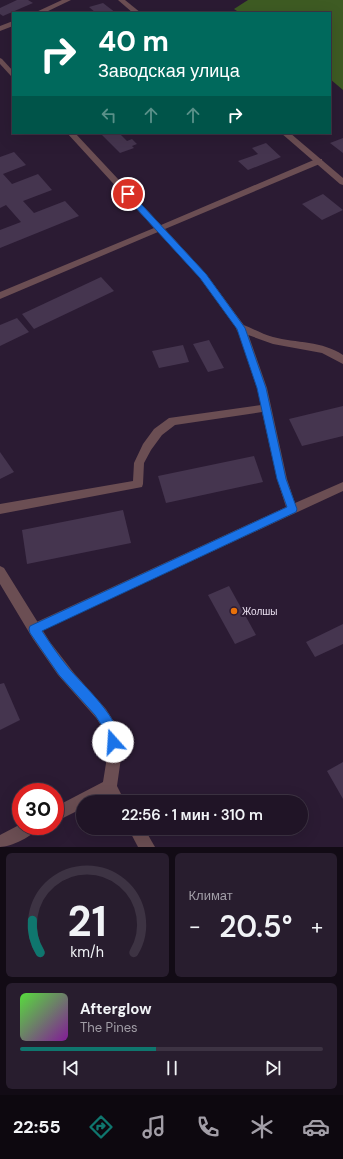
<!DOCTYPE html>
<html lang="ru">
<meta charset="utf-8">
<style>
:root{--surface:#201426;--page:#281d2e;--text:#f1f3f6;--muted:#a29ea7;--line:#3d3343;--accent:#0f766e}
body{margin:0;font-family:"DM Sans",sans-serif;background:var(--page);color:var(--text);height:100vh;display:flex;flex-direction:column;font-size:15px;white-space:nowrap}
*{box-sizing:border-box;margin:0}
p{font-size:13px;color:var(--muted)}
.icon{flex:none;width:22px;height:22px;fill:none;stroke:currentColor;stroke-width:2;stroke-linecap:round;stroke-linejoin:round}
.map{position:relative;height:847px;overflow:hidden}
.sheet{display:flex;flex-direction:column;gap:6px;padding:6px;background:#120b15;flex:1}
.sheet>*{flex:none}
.banner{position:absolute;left:12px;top:12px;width:319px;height:122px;border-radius:0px;box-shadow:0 4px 16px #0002,0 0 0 1px var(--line);background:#00695c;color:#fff;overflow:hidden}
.speed{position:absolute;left:12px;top:783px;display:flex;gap:8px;font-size:20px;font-weight:700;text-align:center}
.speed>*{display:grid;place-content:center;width:52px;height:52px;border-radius:50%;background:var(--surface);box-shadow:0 4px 16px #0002,0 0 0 1px var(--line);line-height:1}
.speed .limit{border:6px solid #d22;background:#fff;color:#111}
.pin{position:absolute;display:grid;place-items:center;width:34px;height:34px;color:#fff;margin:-17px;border:2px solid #fff;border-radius:50%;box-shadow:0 1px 4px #0007}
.me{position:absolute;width:44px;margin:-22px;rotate:341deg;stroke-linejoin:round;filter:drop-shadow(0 0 3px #0008)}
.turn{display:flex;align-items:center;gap:14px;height:84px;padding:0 20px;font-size:18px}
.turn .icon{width:52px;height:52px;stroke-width:2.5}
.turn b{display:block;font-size:28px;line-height:34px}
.lanes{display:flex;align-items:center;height:38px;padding:0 20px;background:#0003;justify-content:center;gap:20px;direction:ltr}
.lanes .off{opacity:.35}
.big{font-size:30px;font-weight:600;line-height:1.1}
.sheet .card{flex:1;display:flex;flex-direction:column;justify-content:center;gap:6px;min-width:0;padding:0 14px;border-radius:6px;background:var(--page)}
.sheet .dial{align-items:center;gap:0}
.dial svg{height:104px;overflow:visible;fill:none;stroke:var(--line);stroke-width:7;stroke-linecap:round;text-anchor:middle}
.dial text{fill:var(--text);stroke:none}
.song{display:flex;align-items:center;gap:12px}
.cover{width:48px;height:48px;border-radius:6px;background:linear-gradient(135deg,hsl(110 70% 55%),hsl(290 70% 35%))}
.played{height:4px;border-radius:2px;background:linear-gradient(90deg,var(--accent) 45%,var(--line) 45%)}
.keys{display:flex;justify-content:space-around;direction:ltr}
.heat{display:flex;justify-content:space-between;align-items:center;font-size:22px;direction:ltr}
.sheet .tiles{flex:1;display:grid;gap:6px;grid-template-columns:1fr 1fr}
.card:last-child{grid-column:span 2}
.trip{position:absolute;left:76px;top:795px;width:232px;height:40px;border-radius:20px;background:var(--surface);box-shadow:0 4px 16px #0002,0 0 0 1px var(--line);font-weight:600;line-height:40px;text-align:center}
.tabs{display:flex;height:64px;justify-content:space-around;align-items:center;background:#0d080f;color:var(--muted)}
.tabs .icon{width:28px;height:28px}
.tabs .current{color:var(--accent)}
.tabs b{font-size:18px;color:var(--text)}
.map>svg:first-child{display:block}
.forest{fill:#3e5b23}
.building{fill:#45354f}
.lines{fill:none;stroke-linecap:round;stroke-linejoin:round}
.service{fill:#6b4e53;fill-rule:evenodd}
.minor{fill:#6b4e53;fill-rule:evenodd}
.route{fill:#1a73e8;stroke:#114b97}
.food-dot{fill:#e8710a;stroke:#2b1b33;stroke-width:1.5}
.labels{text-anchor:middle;stroke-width:4;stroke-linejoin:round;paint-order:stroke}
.poi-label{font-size:10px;fill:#e9dfef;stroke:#2b1b33;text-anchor:start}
</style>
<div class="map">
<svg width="343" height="847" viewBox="0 0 343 847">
<rect width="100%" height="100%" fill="#2b1b33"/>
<polygon class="forest" points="248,0 343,0 343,90 330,79 330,13 240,13 234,9"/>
<g class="building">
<polygon points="17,0 28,0 33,3 3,16 0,14 0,8"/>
<polygon points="103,3 116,13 96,13 89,7"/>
<polygon points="100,133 119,133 127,141 132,139 137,144 132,146 134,148 120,153"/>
<polygon points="343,138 343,153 330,143"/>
<polygon points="266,143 281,157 248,170 238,161 258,154 252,148"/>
<polygon points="14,152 26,165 3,174 12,184 38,174 52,190 23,201 34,213 65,201 79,216 0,248 0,230 21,222 6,205 0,208 0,157"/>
<polygon points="323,194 343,210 322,220 302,204"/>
<polygon points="101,277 114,291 34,329 22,314"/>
<polygon points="17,318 29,332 0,346 0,325"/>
<polygon points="209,340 224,368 208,372 193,344"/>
<polygon points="183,345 189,362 159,368 152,351"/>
<polygon points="343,406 343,436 302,446 289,419"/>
<polygon points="0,452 14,472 0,479"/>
<polygon points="254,456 263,482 166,503 158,476"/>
<polygon points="123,510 131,543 27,564 22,530"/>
<polygon points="229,586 256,635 235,644 208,595"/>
<polygon points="343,624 343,644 315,657 306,642"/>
<polygon points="4,683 20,720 0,730 0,684"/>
<polygon points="343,762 343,799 327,771"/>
</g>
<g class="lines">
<g class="service">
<polygon points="0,58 2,59 13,71 13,77 11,76 0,64"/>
<polygon points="67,133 75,133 161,225 316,159 322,159 322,163 165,229 206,274 246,328 267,388 287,479 295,503 343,482 343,491 34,634 30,633 28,629 30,625 286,507 277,479 262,412 175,425 162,435 151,450 144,463 143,484 142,487 0,514 0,504 133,481 134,463 143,444 154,429 169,418 261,405 257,388 237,329 200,278 158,232 0,299 0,292 154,228"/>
</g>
<g class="minor">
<polygon points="62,0 71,0 44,13 34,13"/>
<polygon points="118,0 125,0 141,13 133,13"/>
<polygon points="13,21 13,26 0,31 0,26"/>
<polygon points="281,133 290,133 343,178 343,185 340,184"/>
<path d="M241 324C252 328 262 334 273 337 296 343 323 341 343 355V364L322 353 273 344 237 331 236 328 237 325Z"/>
<polygon points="0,566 4,568 50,642 74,673 106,709 116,725 120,737 122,751 117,786 125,802 110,802 106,796 95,802 83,802 83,808 55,822 55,807 103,782 108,751 105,733 97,719 58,675 33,639 0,584"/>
<path d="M21 824V826H39C35 836 10 847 0 847V835Z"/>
<polygon points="128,828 144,828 155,847 138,847"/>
</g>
</g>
<path class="route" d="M125 192H130L206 274 245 328 266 388 286 479 297 509 296 512 42 631C50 643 58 655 67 666 80 683 127 723 118 746L113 748 109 746 106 732 95 715 59 675 30 633 29 629 30 626 287 507 277 479 257 388 237 329 200 278 125 196Z"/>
<circle class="food-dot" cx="234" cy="611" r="4"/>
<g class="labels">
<g class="poi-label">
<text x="242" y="615">Жолшы</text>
</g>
</g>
</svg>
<div class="speed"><div class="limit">30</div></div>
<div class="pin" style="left:128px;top:194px;background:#d93025"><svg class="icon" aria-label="arrive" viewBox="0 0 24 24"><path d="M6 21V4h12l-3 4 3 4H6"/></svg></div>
<svg class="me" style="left:113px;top:742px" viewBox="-20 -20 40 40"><circle r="19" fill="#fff"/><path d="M0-13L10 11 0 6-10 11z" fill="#1a73e8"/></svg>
<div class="trip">22:56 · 1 мин · 310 m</div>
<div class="banner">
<div class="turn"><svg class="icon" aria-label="right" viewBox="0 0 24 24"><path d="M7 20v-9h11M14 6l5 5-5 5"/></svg><div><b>40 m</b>Заводская улица</div></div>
<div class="lanes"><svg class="icon off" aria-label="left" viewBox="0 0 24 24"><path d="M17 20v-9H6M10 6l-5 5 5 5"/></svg><svg class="icon off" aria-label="ahead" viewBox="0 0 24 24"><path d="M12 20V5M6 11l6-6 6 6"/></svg><svg class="icon off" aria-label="ahead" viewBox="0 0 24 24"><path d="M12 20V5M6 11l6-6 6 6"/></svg><svg class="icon" aria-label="right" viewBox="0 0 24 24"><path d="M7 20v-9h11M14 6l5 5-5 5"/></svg></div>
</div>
</div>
<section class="sheet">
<div class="tiles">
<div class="card dial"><svg viewBox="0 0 100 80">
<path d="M14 69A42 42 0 1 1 86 69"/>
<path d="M14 69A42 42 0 0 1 8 44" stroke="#0f766e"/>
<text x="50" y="56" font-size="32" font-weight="700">21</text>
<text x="50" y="72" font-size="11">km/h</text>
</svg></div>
<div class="card"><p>Климат</p>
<div class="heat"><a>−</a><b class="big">20.5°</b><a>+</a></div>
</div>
<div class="card">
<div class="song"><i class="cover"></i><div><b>Afterglow</b><p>The Pines</p></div></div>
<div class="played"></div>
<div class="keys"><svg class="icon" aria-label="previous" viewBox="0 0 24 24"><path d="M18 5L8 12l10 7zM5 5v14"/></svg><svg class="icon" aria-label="pause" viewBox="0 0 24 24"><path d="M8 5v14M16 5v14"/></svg><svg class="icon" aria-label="next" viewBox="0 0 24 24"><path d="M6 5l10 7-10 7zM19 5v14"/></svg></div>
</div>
</div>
</section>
<nav class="tabs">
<b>22:55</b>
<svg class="icon current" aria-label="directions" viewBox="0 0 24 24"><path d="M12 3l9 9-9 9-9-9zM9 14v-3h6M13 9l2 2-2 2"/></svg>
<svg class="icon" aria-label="music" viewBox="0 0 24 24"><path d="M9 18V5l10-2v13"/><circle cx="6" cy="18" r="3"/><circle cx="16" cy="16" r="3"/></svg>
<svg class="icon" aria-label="phone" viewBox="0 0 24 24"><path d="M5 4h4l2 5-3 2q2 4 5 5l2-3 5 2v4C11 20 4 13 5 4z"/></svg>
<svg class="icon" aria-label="climate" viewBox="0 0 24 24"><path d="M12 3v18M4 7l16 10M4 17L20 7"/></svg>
<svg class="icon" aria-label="car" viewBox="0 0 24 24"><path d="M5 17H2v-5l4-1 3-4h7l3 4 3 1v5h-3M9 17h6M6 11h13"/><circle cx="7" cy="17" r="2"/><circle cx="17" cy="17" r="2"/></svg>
</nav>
